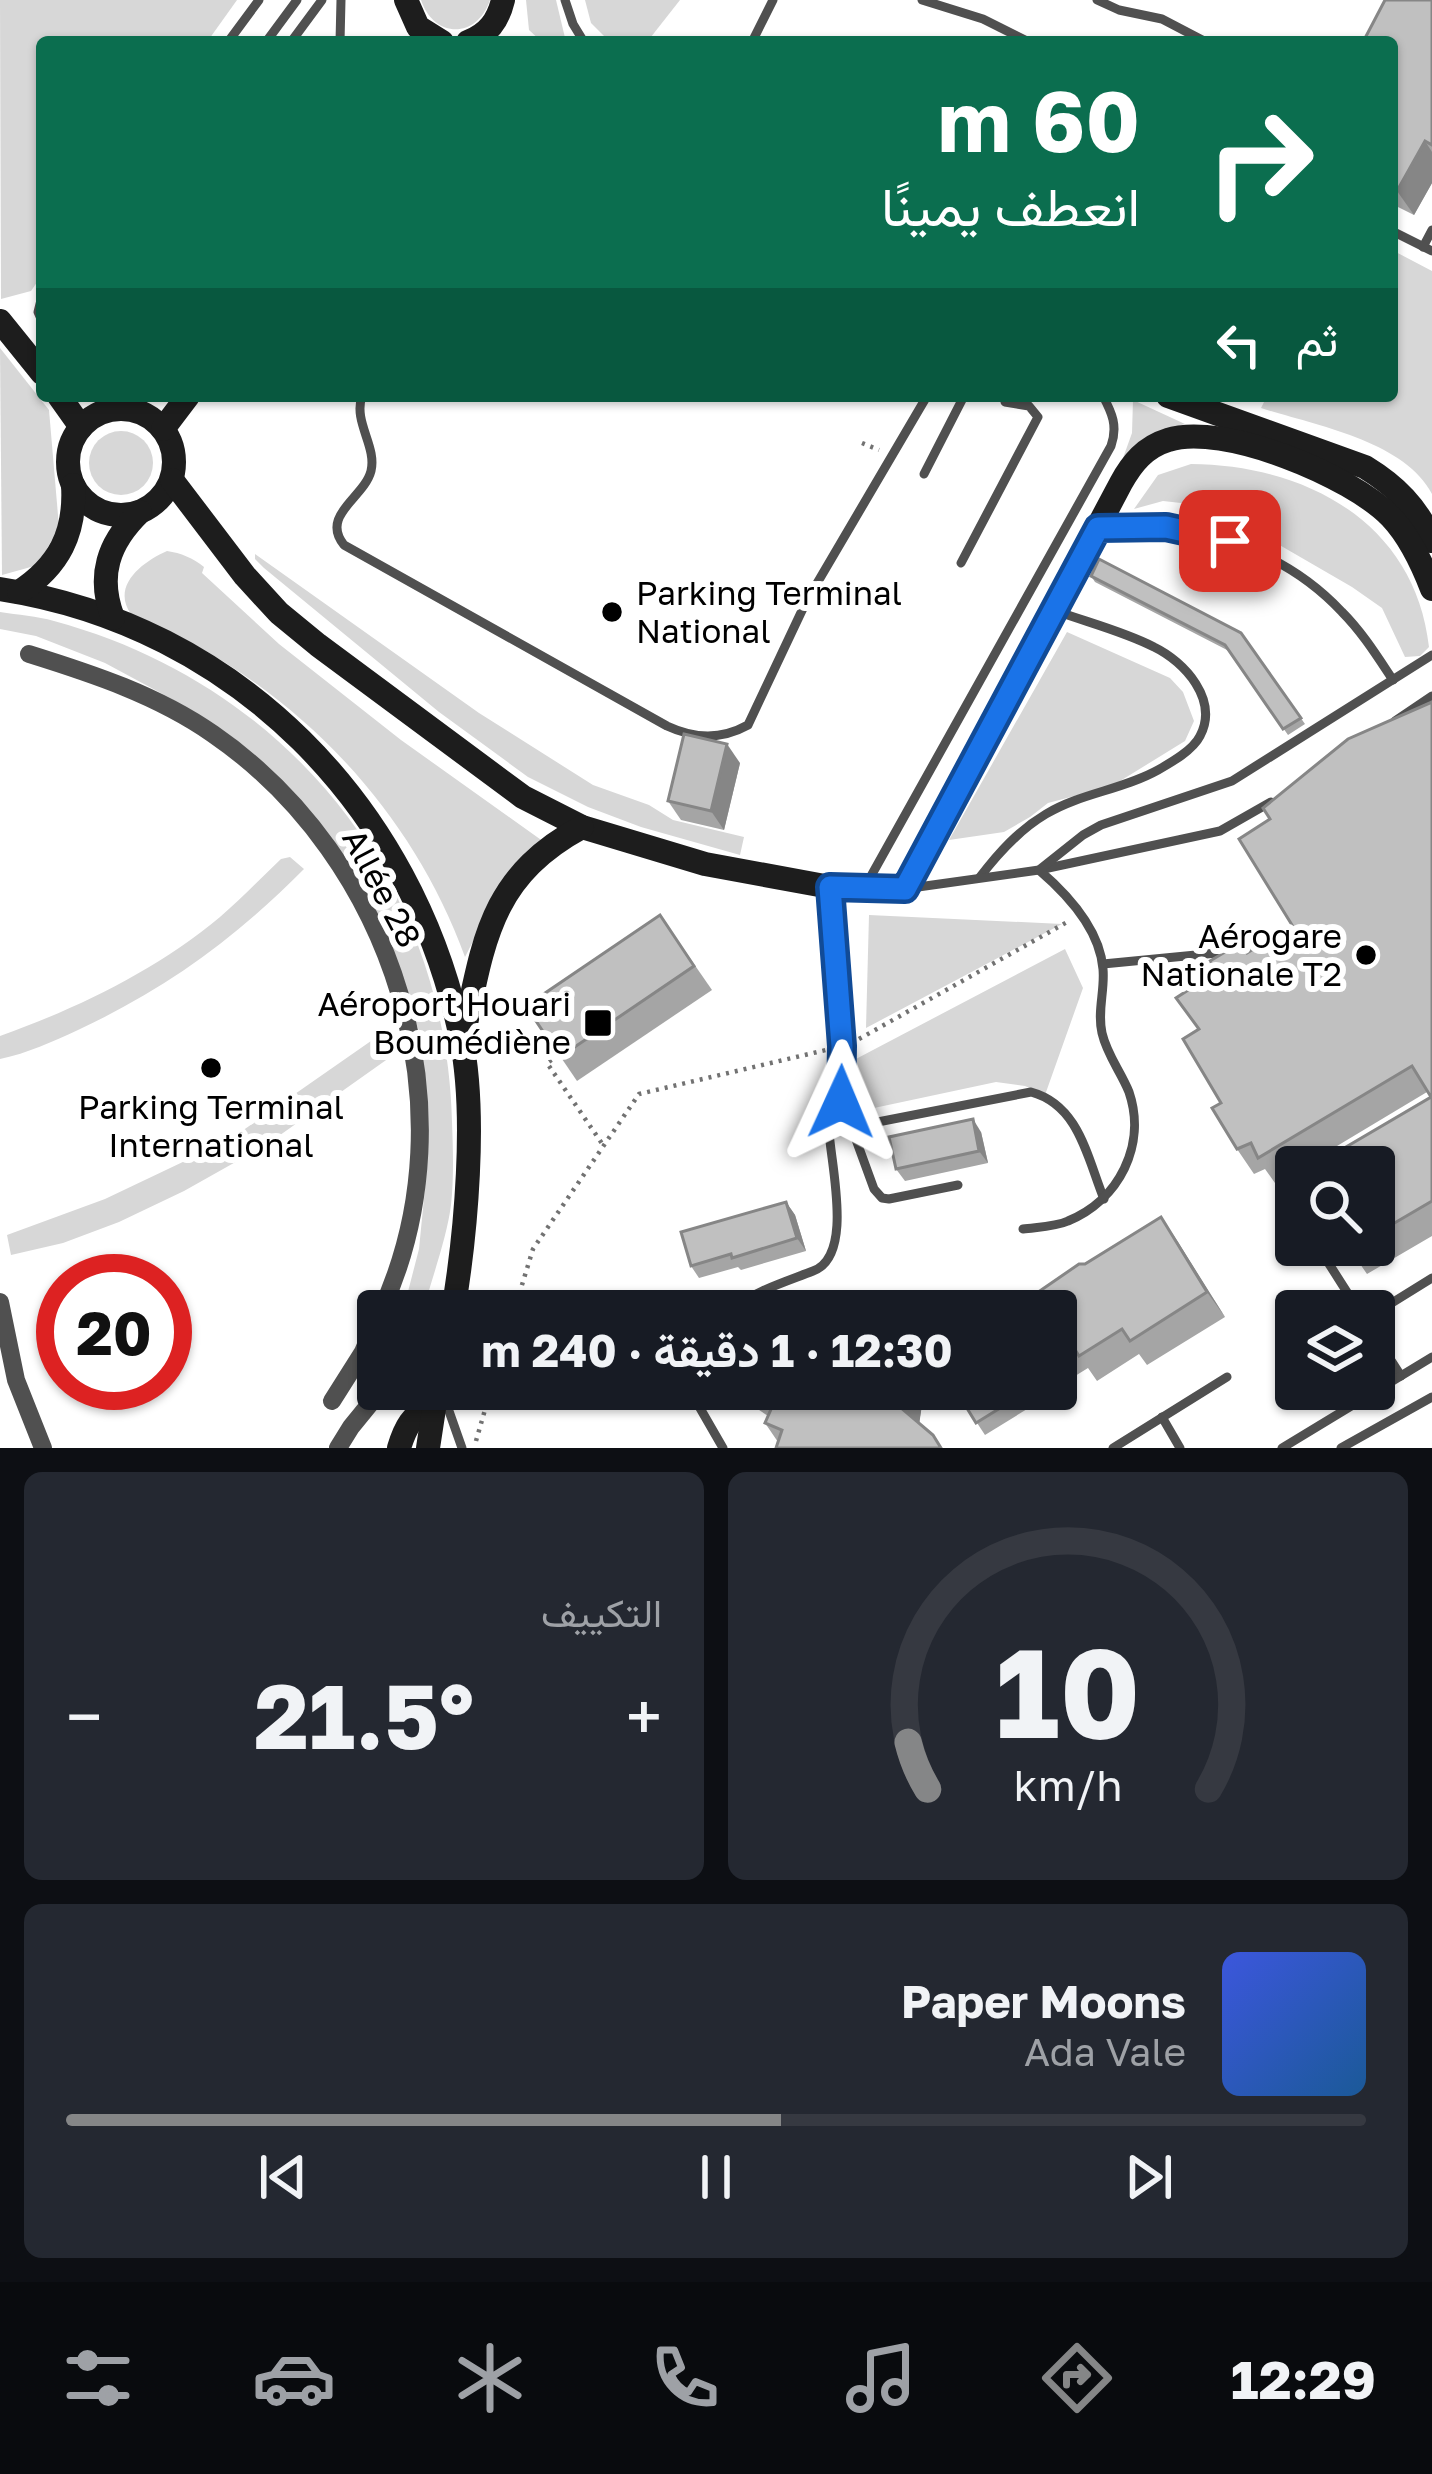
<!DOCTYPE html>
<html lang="ar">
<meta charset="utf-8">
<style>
:root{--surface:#171b24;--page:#242831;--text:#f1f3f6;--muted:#9ea1a6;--line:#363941;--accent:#858687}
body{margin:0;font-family:"Golos Text",Vazirmatn,sans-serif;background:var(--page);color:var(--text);direction:rtl;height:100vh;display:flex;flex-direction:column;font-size:45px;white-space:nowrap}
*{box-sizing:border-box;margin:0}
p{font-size:39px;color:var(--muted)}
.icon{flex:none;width:66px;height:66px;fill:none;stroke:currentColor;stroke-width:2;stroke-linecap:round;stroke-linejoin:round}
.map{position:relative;height:1448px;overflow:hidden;direction:ltr}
.drawer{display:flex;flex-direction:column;gap:24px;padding:24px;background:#0d0f14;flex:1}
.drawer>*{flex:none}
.guide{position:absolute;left:36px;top:36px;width:1362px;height:366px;border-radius:12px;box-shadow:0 3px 9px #0004;direction:rtl;background:#0b6e4f;color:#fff;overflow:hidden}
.buttons{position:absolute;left:1275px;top:1146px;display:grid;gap:24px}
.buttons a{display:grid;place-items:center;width:120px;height:120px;border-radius:12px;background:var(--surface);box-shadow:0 3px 9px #0004;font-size:60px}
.speed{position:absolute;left:36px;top:1254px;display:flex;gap:24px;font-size:60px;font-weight:700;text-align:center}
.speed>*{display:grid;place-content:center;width:156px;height:156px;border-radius:50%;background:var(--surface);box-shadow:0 3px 9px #0004;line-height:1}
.speed .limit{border:18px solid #d22;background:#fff;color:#111}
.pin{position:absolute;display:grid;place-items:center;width:102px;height:102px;color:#fff;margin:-51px;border-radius:24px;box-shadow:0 6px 18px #0006}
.me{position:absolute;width:132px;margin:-66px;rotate:1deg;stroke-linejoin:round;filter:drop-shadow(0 0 9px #0008)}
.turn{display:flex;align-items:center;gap:42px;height:252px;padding:0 60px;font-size:54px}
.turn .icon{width:156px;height:156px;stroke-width:2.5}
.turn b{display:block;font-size:84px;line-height:102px}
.then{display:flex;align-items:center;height:114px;padding:0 60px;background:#0003;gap:24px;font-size:45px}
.big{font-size:90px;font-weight:700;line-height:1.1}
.drawer .tile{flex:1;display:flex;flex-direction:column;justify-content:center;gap:18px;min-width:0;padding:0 42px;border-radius:18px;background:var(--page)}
.drawer .dial{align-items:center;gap:0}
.dial svg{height:312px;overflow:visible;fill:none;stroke:var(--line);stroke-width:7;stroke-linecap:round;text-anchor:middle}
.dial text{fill:var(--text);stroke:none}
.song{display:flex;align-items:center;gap:36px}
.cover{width:144px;height:144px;border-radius:18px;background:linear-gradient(135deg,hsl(230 70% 55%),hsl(210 70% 35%))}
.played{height:12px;border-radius:6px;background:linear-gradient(90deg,var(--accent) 55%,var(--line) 55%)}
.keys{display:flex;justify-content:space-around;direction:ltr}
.heat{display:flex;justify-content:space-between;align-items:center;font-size:66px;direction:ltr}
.drawer .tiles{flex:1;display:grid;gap:24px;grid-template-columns:1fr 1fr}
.tile:last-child{grid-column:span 2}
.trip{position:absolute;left:357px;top:1290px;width:720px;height:120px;border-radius:12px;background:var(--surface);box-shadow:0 3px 9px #0004;font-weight:700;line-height:120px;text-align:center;direction:rtl}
.menu{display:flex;height:192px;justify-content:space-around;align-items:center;background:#090b0e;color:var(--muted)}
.menu .icon{width:84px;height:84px}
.menu .current{color:var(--accent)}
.menu b{font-size:54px;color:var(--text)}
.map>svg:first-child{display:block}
.green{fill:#d7d7d7}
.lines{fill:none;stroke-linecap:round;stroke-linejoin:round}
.path{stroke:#727272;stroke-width:4.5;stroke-dasharray:3 6;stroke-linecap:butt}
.lane{stroke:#505050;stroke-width:9}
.street{stroke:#505050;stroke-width:18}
.secondary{stroke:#1d1d1d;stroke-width:24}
.wall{fill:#a5a5a5}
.shaded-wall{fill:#868686}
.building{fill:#c0c0c0;stroke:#868686;stroke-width:3}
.route-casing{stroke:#114b97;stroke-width:30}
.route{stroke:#1a73e8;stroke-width:21}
.poi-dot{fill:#000;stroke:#fff;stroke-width:4.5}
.labels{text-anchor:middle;stroke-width:12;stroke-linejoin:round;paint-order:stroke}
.poi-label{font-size:33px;fill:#000;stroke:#fff;text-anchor:end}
.street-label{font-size:33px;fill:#000;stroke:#fff}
</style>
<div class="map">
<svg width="1432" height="1448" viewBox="0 0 1432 1448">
<rect width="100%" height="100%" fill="#fff"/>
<g class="green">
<polygon points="0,0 237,0 207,42 42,42 42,275 31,291 1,299"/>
<path d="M421 0H490C477 39 434 39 421 0Z"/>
<polygon points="526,0 556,0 566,42 542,42 529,30"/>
<polygon points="585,0 680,0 647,42 610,42 591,23"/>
<path d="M1392 250 1432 271V494C1405 441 1314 425 1261 408L1267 396H1392Z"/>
<polygon points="0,348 49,410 59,527 38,565 2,575"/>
<polygon points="1133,400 1185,424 1160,432 1123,458 1132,433"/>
<circle cx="121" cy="463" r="32"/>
<path d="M1191 464C1307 465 1415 523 1429 647L1420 656 1405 657 1382 608 1352 587 1231 517 1208 506 1163 501 1134 509 1158 475Z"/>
<path d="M167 551C181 553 193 558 204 567L202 573 279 644 401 740 551 847 491 906 465 957C408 800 284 677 131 614 111 586 142 562 167 551Z"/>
<polygon points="255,554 479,713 593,785 649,805 673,820 744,837 740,855 641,827 588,807 528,777 439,712 264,568 255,559"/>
<path d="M0 612C18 615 37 616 54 621 287 684 446 880 452 1122 453 1149 454 1178 451 1205 447 1237 432 1278 423 1311H403L419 1249 426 1178V1105L419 1031 393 960 286 787 235 739 170 698 105 663 36 636 0 629Z"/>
<polygon points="1067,632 1170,678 1183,692 1194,721 1185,741 1112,786 1048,803 1030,817 1004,832 949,840"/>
<path d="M290 857 304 869C236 938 166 989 78 1030 52 1042 28 1053 0 1059V1036C78 1008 155 971 220 917 241 899 260 879 281 859Z"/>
<polygon points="869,915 1062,924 866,1028"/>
<polygon points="1065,949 1083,988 1045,1095 1025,1086 996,1082 874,1108 849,1095 843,1072 854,1060"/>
<polygon points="381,1034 390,1037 397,1050 389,1058 266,1145 184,1191 119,1222 63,1243 11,1255 7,1235 105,1199 229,1140"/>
</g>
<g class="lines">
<g class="path">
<polyline points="862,443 879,450"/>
<polyline points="859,1039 1069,921"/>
<polyline points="559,1055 547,1063 603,1145"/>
<polyline points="514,1311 533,1249 639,1094 826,1050"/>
<polyline points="476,1441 491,1389"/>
</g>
<g class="lane">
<polyline points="565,0 573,24 584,42"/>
<polyline points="922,0 983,19 1029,42"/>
<polyline points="1097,0 1119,10 1162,19 1206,42"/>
<polyline points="228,42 259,0"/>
<polyline points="266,42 297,0"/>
<polyline points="291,42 322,0"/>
<polyline points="340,42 341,0"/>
<polyline points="752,42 773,0"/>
<polyline points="1392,231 1432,251"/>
<polyline points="1423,247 1432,230"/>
<polyline points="42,296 38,312 42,321"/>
<polyline points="131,396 132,410"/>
<path d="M362 396C353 422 377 446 371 471 364 498 320 515 344 545L667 726C695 739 721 740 748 725L806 602 927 396"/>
<polyline points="924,474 964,396"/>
<path d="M1102 528C1191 522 1279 545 1342 612 1362 632 1377 656 1393 680"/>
<polyline points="961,563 1038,417 1029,406 1005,402"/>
<polyline points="1395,721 1432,696"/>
<path d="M980 877C999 852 1019 830 1046 814 1081 793 1122 790 1158 770 1172 762 1193 750 1200 736 1219 700 1185 662 1154 647 1125 632 1090 623 1059 612"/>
<path d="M866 885 1111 446C1118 426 1112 413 1103 396"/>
<polyline points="830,887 842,1046 839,1093 874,1189 882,1198 889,1199 958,1185"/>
<polyline points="911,888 1039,870 1220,831 1271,802"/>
<polyline points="1103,964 1258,949"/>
<path d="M806 1136 1031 1092C1079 1105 1087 1157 1104 1199"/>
<polyline points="1296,1186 1291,1200 1296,1213"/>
<path d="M1023 1229C1037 1227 1055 1227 1068 1221 1119 1200 1147 1145 1129 1092 1121 1072 1107 1055 1102 1033 1097 1011 1105 991 1103 969 1100 930 1067 894 1039 870L1083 835 1101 825 1232 781 1432 655"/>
<polyline points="1317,1245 1359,1311"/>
<path d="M728 1311C755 1291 782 1283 813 1271 854 1256 831 1166 829 1131"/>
<polyline points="1374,1314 1432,1278"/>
<polyline points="1374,1334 1401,1376"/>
<polyline points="689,1389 723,1448"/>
<polyline points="443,1394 462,1448"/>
<polyline points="1162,1417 1180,1448"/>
<polyline points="1113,1448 1227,1377"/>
<polyline points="1282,1448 1432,1357"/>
<polyline points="1341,1448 1432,1397"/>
</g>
<g class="street">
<path d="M29 654C93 674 157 695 213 734 393 858 474 1109 381 1311"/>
<polyline points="0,1302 16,1380 43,1448"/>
<polyline points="332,1401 363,1352 378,1317"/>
<polyline points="338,1448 351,1427 382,1389"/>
</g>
<g class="secondary">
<polyline points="406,0 418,27 442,42"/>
<path d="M468 42C488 34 498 21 503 0"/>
<polyline points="0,321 42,373"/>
<polyline points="59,396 81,427"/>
<path d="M1168 396 1365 467C1396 486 1417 507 1432 541"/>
<circle cx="121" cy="462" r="53"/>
<polyline points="163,429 188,396"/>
<path d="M172 480 245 576 279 613 318 645 523 797 582 827 705 864 830 887 906 889 1121 483C1132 463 1145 447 1168 440 1222 422 1352 476 1391 517 1410 537 1422 563 1432 589"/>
<path d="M0 589C236 625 413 806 461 1038 477 1114 466 1234 453 1311"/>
<path d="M19 592C59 566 76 533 73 485"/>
<path d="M113 618C97 576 108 543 140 512"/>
<path d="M464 1033C484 940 490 877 582 827"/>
<path d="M399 1448C405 1428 412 1414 432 1406"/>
<polyline points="428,1448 437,1389"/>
</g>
</g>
<g class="wall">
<polygon points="1432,0 1432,183 1414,215 1392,204 1392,42"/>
<polygon points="1091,576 1241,633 1305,724 1288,735 1229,651 1095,582"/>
<polygon points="1432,702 1432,1236 1367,1274 1347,1245 1374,1245 1374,1167 1431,1097 1427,1092 1302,1167 1296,1167 1296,1171 1275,1183 1265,1169 1254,1174 1237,1149 1199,1030 1216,972 1292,925 1270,819"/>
<polygon points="740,763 724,830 681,820 668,801"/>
<polygon points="660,915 712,990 577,1081 526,1006"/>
<polygon points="981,1132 988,1163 905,1181 896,1169"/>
<polygon points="786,1202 795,1215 806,1251 741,1270 738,1267 699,1278 691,1266"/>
<polygon points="1161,1217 1225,1317 1147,1365 1139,1354 1097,1381 1088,1368 1067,1381 1056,1366 1056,1311 1085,1264"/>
<polygon points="736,1389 917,1389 923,1398 919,1423 778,1442 765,1423 768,1416 744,1400"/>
<polygon points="1021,1389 1032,1406 985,1435 962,1400"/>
</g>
<g class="shaded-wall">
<polygon points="1425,141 1432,152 1432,183 1414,215 1397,191"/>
<polygon points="727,744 740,763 724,830 711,811"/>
<polygon points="973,1119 981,1132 988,1163 979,1151"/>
<polygon points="786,1202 795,1215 806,1251 797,1238"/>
<polygon points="1161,1217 1178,1242 1225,1317 1207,1292"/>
<polygon points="904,1389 917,1389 923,1398 918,1432 901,1408"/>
</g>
<g class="building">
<polygon points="1385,0 1432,0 1432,145 1425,141 1397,191 1392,188 1392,42 1363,42"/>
<polygon points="1099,559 1241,633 1301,718 1283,729 1225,645 1091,576"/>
<polygon points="1432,702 1432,1201 1374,1235 1374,1167 1312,1167 1431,1097 1412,1066 1258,1158 1251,1143 1237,1149 1212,1108 1221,1103 1183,1039 1199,1029 1176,998 1216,972 1210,961 1240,943 1247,953 1292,925 1239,839 1270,819 1263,808 1348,739"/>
<polygon points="684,734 727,744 711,811 668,801"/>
<polygon points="660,915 694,966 560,1057 526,1006"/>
<polygon points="973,1119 979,1151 896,1169 889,1137"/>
<polygon points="786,1202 797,1238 732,1258 731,1254 691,1266 681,1232"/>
<polygon points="1161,1217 1207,1292 1130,1341 1122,1329 1079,1356 1071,1343 1056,1352 1056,1311 1021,1311 1018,1306 1079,1264 1085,1264"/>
<polygon points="843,1299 847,1311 806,1311 823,1303"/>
<polygon points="746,1389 904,1389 901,1408 933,1435 941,1448 776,1448 782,1430 765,1423 772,1407"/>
<polygon points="981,1389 1020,1389 1023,1394 976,1423 962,1400"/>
</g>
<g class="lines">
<g class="route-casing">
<polyline id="route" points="841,1102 842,1046 830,887 905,889 1098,528 1166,527 1230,541"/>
</g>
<use href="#route" class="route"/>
</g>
<g class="poi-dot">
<circle cx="612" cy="612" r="12"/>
<circle cx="1366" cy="955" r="12"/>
<rect x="583" y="1008" width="30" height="30" rx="6"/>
<circle cx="211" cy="1068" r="12"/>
</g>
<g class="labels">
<g class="poi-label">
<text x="636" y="605" text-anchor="start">Parking Terminal<tspan x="636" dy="38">National</tspan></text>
<text x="1342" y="948">Aérogare<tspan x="1342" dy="38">Nationale T2</tspan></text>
<text x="571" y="1016">Aéroport Houari<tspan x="571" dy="38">Boumédiène</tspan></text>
<text x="211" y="1119" text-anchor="middle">Parking Terminal<tspan x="211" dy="38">International</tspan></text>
</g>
<g class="street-label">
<text transform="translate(382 888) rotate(62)" y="12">Allée 28</text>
</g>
</g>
</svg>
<div class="buttons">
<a><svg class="icon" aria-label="search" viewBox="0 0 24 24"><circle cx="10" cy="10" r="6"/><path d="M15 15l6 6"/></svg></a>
<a><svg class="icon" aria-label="layers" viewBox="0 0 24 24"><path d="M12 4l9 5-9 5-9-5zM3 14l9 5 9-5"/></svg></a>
</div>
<div class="speed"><div class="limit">20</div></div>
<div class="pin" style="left:1230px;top:541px;background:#d93025"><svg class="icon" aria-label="arrive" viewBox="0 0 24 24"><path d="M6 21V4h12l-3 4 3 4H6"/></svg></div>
<svg class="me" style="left:841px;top:1102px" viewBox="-20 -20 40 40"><path d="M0-17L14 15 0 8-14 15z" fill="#1a73e8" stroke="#fff" stroke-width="4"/></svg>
<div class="trip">12:30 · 1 دقيقة · 240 m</div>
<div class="guide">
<div class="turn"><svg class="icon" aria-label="right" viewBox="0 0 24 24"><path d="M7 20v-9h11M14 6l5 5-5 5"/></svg><div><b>60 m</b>انعطف يمينًا</div></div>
<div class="then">ثم<svg class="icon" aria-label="left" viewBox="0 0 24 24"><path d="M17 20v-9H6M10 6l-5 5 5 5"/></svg></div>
</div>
</div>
<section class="drawer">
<div class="tiles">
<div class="tile dial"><svg viewBox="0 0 100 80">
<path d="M14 69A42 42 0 1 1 86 69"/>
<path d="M14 69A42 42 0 0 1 9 57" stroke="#858687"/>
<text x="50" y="56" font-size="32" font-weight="700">10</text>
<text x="50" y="72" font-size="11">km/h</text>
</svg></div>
<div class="tile"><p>التكييف</p>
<div class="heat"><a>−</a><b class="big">21.5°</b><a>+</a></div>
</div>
<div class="tile">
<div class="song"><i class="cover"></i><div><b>Paper Moons</b><p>Ada Vale</p></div></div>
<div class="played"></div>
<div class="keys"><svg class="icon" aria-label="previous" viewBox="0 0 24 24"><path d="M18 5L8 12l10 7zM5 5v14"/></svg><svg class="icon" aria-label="pause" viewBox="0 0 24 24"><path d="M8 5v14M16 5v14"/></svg><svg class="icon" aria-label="next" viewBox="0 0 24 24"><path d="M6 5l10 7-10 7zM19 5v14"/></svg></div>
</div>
</div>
</section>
<nav class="menu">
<b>12:29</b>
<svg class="icon current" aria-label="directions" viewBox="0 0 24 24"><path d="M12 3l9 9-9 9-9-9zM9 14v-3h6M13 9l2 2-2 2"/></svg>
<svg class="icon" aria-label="music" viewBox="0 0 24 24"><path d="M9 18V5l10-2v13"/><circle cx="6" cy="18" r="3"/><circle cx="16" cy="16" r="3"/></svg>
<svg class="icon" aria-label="phone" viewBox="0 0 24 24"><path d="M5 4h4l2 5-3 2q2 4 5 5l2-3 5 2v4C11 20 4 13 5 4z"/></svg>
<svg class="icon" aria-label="climate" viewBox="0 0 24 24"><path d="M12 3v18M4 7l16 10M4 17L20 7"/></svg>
<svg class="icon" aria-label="car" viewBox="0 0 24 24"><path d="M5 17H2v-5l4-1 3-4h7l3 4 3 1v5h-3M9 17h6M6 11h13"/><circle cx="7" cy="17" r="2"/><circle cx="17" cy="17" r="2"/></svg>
<svg class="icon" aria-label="filters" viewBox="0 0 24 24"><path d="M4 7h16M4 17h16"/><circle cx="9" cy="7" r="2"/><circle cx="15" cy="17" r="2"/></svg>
</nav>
